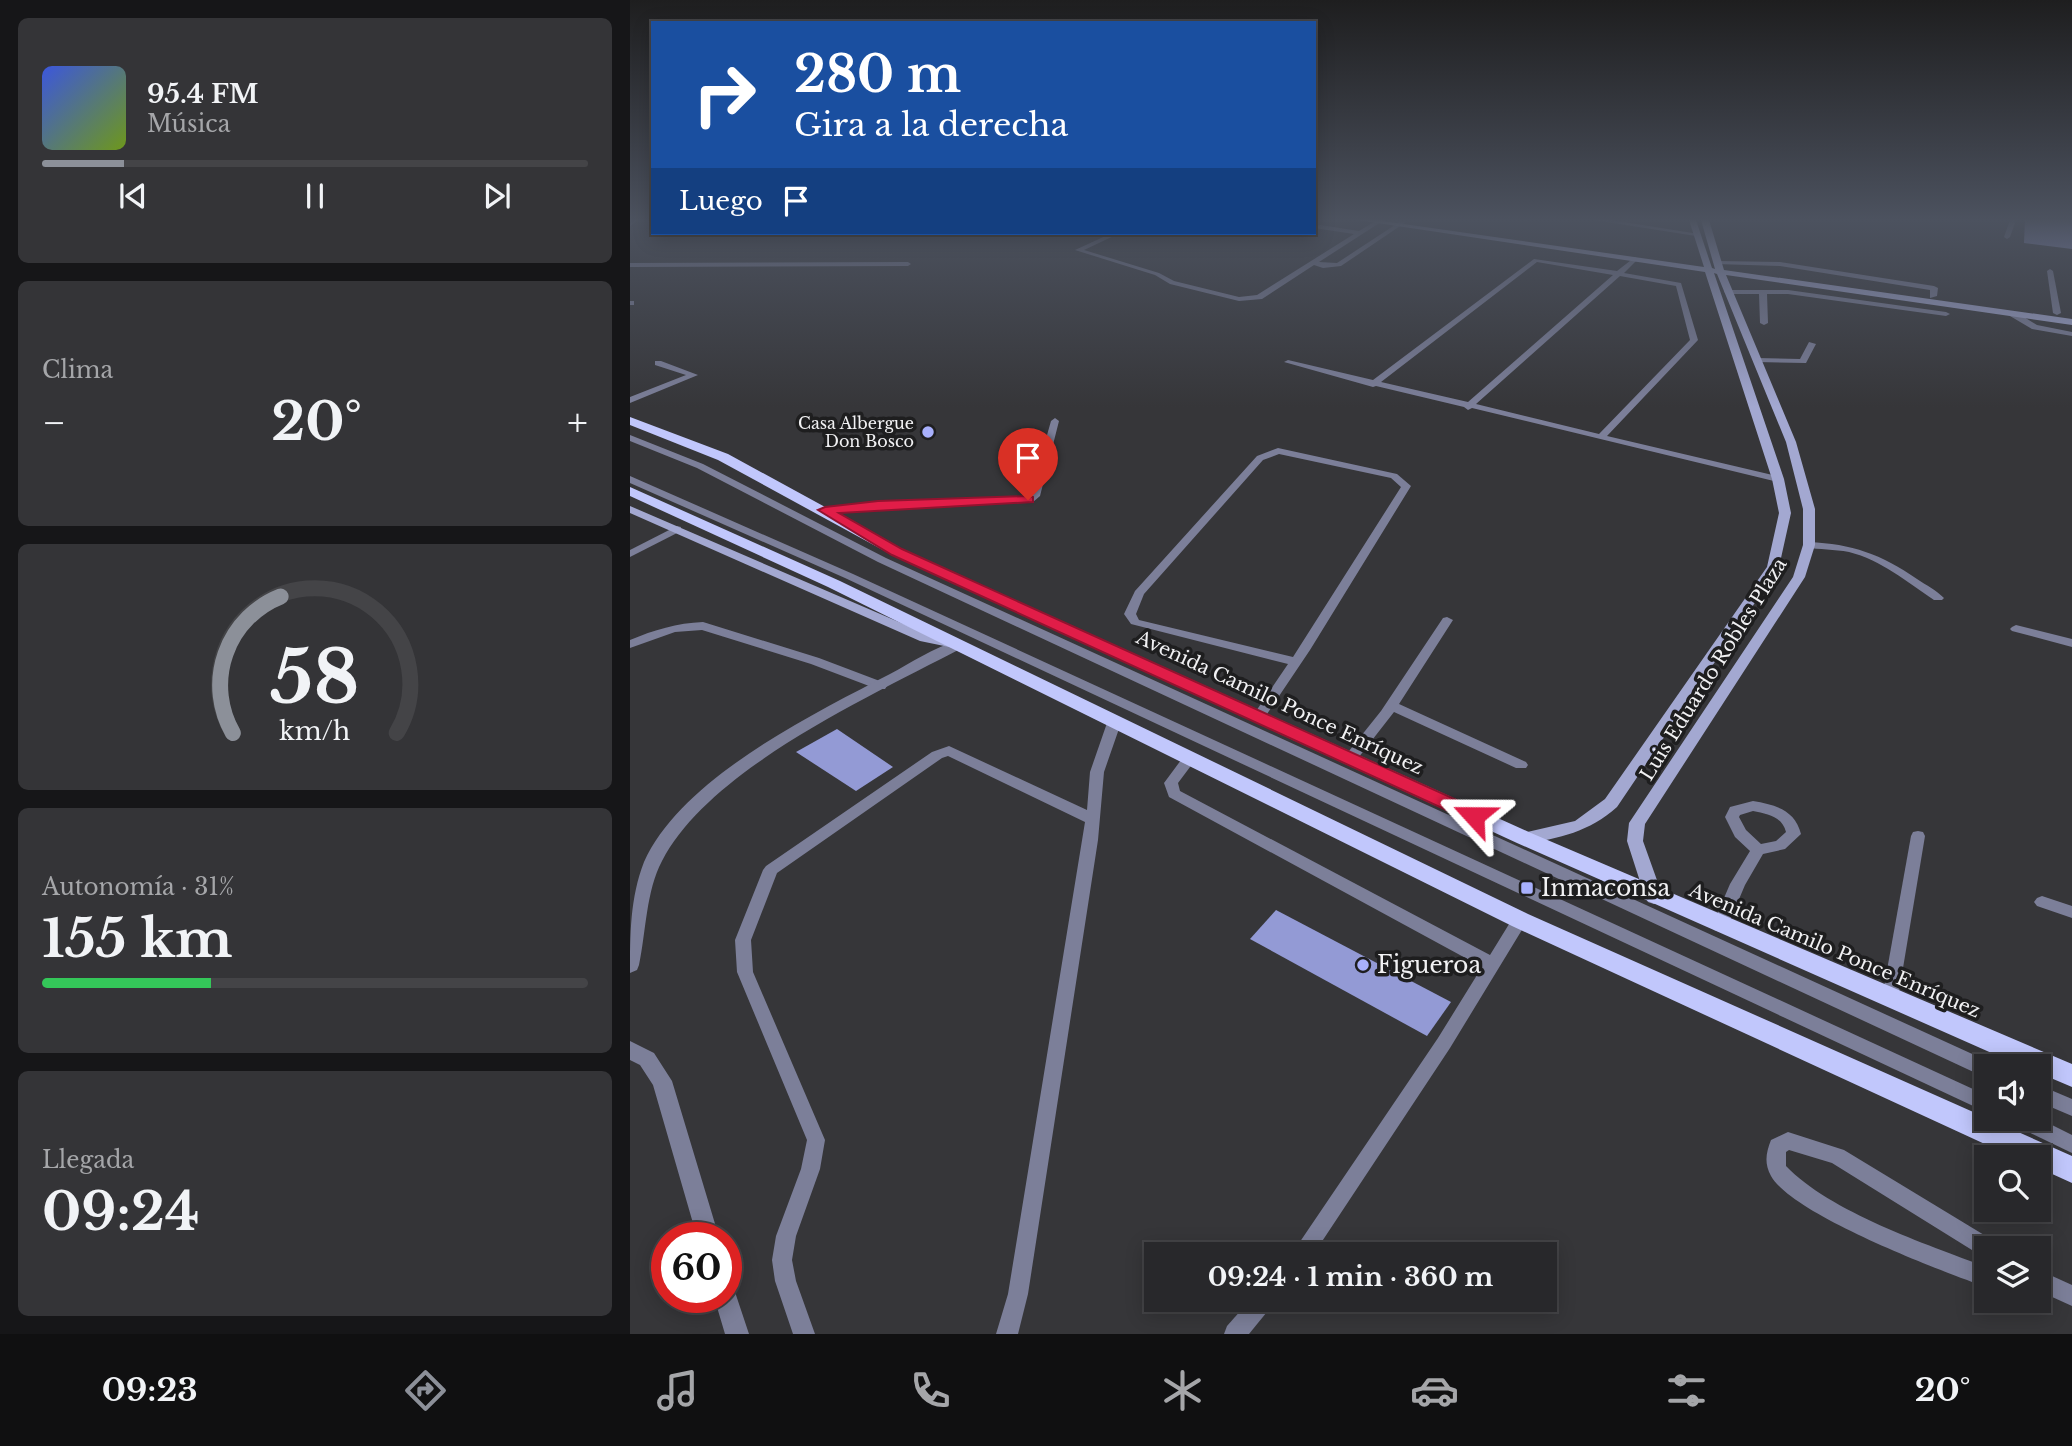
<!DOCTYPE html>
<html lang="es">
<meta charset="utf-8">
<style>
:root{--surface:#28282b;--page:#343437;--text:#f1f3f6;--muted:#a5a6a9;--line:#444447;--accent:#8c9099}
body{margin:0;font-family:"Libre Baskerville",serif;background:var(--page);color:var(--text);height:100vh;display:flex;flex-direction:column;font-size:26px;white-space:nowrap}
*{box-sizing:border-box;margin:0}
p{font-size:23px;color:var(--muted)}
.icon{flex:none;width:38px;height:38px;fill:none;stroke:currentColor;stroke-width:2;stroke-linecap:round;stroke-linejoin:round}
.map{position:relative;flex:1;overflow:hidden}
.side{display:flex;flex-direction:column;gap:18px;padding:18px;background:#161618;width:630px}
.side>*{flex:none}
.guide{position:absolute;left:21px;top:21px;width:665px;height:214px;border-radius:0px;box-shadow:0 4px 18px #0003,0 0 0 2px var(--line);background:#1a4fa0;color:#fff;overflow:hidden}
.controls{position:absolute;left:1344px;top:1054px;display:grid;gap:14px}
.controls a{display:grid;place-items:center;width:77px;height:77px;border-radius:0px;background:var(--surface);box-shadow:0 4px 18px #0003,0 0 0 2px var(--line);font-size:35px}
.speed{position:absolute;left:21px;top:1222px;display:flex;gap:14px;font-size:35px;font-weight:700;text-align:center}
.speed>*{display:grid;place-content:center;width:91px;height:91px;border-radius:50%;background:var(--surface);box-shadow:0 4px 18px #0003,0 0 0 2px var(--line);line-height:1}
.speed .limit{border:10px solid #d22;background:#fff;color:#111}
.pin{position:absolute;display:grid;place-items:center;width:60px;height:60px;color:#fff;margin:-72px -30px;border-radius:50% 50% 50% 0;rotate:-45deg;box-shadow:0 0 7px #0007}
.pin .icon{rotate:45deg}
.me{position:absolute;width:77px;margin:-38px;rotate:294deg;stroke-linejoin:round;filter:drop-shadow(0 0 5px #0008)}
.turn{display:flex;align-items:center;gap:24px;height:147px;padding:0 28px;font-size:32px}
.turn .icon{width:91px;height:91px;stroke-width:2.5}
.turn b{display:block;font-size:49px;line-height:60px}
.then{display:flex;align-items:center;height:66px;padding:0 28px;background:#0003;gap:14px;font-size:26px}
.big{font-size:52px;font-weight:700;line-height:1.1}
.side .widget{flex:1;display:flex;flex-direction:column;justify-content:center;gap:10px;min-width:0;padding:0 24px;border-radius:10px;background:var(--page)}
.side .dial{align-items:center;gap:0}
.dial svg{height:182px;overflow:visible;fill:none;stroke:var(--line);stroke-width:7;stroke-linecap:round;text-anchor:middle}
.dial text{fill:var(--text);stroke:none}
.song{display:flex;align-items:center;gap:21px}
.cover{width:84px;height:84px;border-radius:10px;background:linear-gradient(135deg,hsl(230 70% 55%),hsl(80 70% 35%))}
.played{height:7px;border-radius:4px;background:linear-gradient(90deg,var(--accent) 15%,var(--line) 15%)}
.keys{display:flex;justify-content:space-around;direction:ltr}
.heat{display:flex;justify-content:space-between;align-items:center;font-size:38px;direction:ltr}
.charge{height:10px;border-radius:5px;background:linear-gradient(90deg,#34c759 31%,var(--line) 0)}
.trip{position:absolute;left:514px;top:1242px;width:413px;height:70px;border-radius:0px;background:var(--surface);box-shadow:0 4px 18px #0003,0 0 0 2px var(--line);font-weight:700;line-height:70px;text-align:center}
.dock{display:flex;height:112px;justify-content:space-around;align-items:center;background:#101011;color:var(--muted)}
.dock .icon{width:49px;height:49px}
.dock .active{color:var(--accent)}
.dock b{font-size:32px;color:var(--text)}
main{display:flex;flex:1;min-height:0}
.map>svg:first-child{display:block}
.building{fill:#939ad5}
.lines{fill:none;stroke-linecap:round;stroke-linejoin:round}
.lane{fill:#7c7f99;fill-rule:evenodd}
.street{fill:#7c7f99;fill-rule:evenodd}
.secondary{fill:#a3a8d1;fill-rule:evenodd}
.primary{fill:#c1c7fc;fill-rule:evenodd}
.route{fill:#e11d48;stroke:#92132f;stroke-width:2}
.poi-dot{fill:#a8b0fc;stroke:#1e1e1f;stroke-width:2.5}
.labels{text-anchor:middle;stroke-width:7;stroke-linejoin:round;paint-order:stroke}
.far-poi-label{font-size:16px;fill:#f1f1f3;stroke:#1e1e1f;text-anchor:end}
.street-label{font-size:19px;fill:#f1f1f3;stroke:#1e1e1f}
.near-poi-label{font-size:23px;fill:#f1f1f3;stroke:#1e1e1f;text-anchor:start}
</style>
<main>
<section class="side">
<div class="widget">
<div class="song"><i class="cover"></i><div><b>95.4 FM</b><p>Música</p></div></div>
<div class="played"></div>
<div class="keys"><svg class="icon" aria-label="previous" viewBox="0 0 24 24"><path d="M18 5L8 12l10 7zM5 5v14"/></svg><svg class="icon" aria-label="pause" viewBox="0 0 24 24"><path d="M8 5v14M16 5v14"/></svg><svg class="icon" aria-label="next" viewBox="0 0 24 24"><path d="M6 5l10 7-10 7zM19 5v14"/></svg></div>
</div>
<div class="widget"><p>Clima</p>
<div class="heat"><a>−</a><b class="big">20°</b><a>+</a></div>
</div>
<div class="widget dial"><svg viewBox="0 0 100 80">
<path d="M14 69A42 42 0 1 1 86 69"/>
<path d="M14 69A42 42 0 0 1 35 9" stroke="#8c9099"/>
<text x="50" y="56" font-size="32" font-weight="700">58</text>
<text x="50" y="72" font-size="11">km/h</text>
</svg></div>
<div class="widget"><p>Autonomía · 31%</p><b class="big">155 km</b><div class="charge"></div></div>
<div class="widget"><p>Llegada</p><b class="big">09:24</b></div>
</section>
<div class="map">
<svg width="1442" height="1334" viewBox="0 0 1442 1334">
<rect width="100%" height="100%" fill="#363639"/>
<g class="building">
<polygon points="1395,220 1442,220 1442,249 1394,243"/>
<polygon points="207,729 263,767 226,791 166,752"/>
<polygon points="646,910 821,1002 797,1036 620,939"/>
</g>
<g class="lines">
<g class="lane">
<polygon points="2,220 9,220 0,226"/>
<polygon points="747,220 754,220 689,262 707,263 771,221 776,222 711,266 693,268 684,265 632,299 609,301 540,284 525,275 445,250 482,233 490,233 454,250 529,273 544,281 609,297 627,295 724,234 684,228 684,224 729,231"/>
<polygon points="964,220 981,220 1069,234 1066,236"/>
<polygon points="1380,220 1386,220 1380,237 1377,239 1374,237"/>
<path d="M1005 257 1008 259 994 273 1051 283 1068 340 977 436 1151 477V481L1148 482 842 408 838 410 834 407 746 386 743 387 654 362 658 360 743 380 904 259 987 271ZM907 262 983 275 838 402 751 382ZM990 276 1046 286 1060 340 969 434 846 404Z"/>
<polygon points="1088,261 1150,262 1304,286 1308,288 1307,296 1300,298 1300,290 1150,266 1086,264 1086,262"/>
<polygon points="0,263 278,262 281,264 278,266 0,267"/>
<polygon points="1420,269 1423,271 1431,313 1427,315 1423,313 1417,271"/>
<polygon points="1095,290 1158,290 1316,312 1320,314 1316,316 1158,294 1137,294 1138,323 1134,325 1130,323 1129,294 1098,294 1094,292"/>
<rect x="0" y="301" width="4" height="4"/>
<polygon points="1380,312 1386,312 1407,325 1442,332 1442,336 1402,329 1380,316"/>
<polygon points="1179,342 1186,344 1176,363 1127,362 1123,360 1127,358 1170,359"/>
<polygon points="25,361 31,361 68,375 0,403 0,397 56,375 25,365"/>
<polygon points="425,418 429,421 410,496 403,502 248,508 195,513 190,510 195,507 248,502 397,497 400,495 421,421"/>
<polygon points="0,435 73,464 256,558 1362,1063 1363,1066 1356,1066 1356,1077 1350,1075 248,562 67,468 0,441"/>
<path d="M648 448 767 474 781 486 680 650 633 720 628 721 622 717 658 664 501 624 494 614 505 591 627 456ZM649 454 761 478 771 487 663 657 509 620 506 614 514 594 633 460Z"/>
<polygon points="0,476 223,574 1356,1095 1356,1112 215,578 0,483"/>
<polygon points="47,526 51,527 51,531 0,557 0,550"/>
<path d="M1179 542C1222 544 1251 554 1287 579 1296 585 1306 590 1314 598L1312 600H1304C1277 582 1251 560 1219 552 1204 549 1190 550 1175 547L1174 545 1175 543Z"/>
<polygon points="817,617 823,620 769,704 896,762 898,765 896,768 886,768 764,712 725,762 715,762 713,759 715,756 751,711 813,618"/>
<path d="M73 622 189 658 255 683 257 686 255 689H247L181 664 72 630 45 632 0 648V640C24 630 47 623 73 622Z"/>
<polygon points="1386,625 1442,639 1442,647 1382,631 1380,629 1382,627"/>
<polygon points="484,719 491,723 474,772 468,840 398,1294 388,1334 366,1334 378,1294 455,822 318,756 312,758 147,873 121,940 123,972 195,1140 190,1169 166,1236 162,1260 166,1281 185,1334 163,1334 145,1281 142,1260 146,1236 171,1169 177,1140 107,972 105,940 133,870 136,866 302,752 319,746 457,810 460,772 477,723"/>
<polygon points="559,754 564,756 566,759 548,783 550,791 860,955 884,916 890,914 896,916 898,920 820,1048 683,1255 661,1255 808,1038 852,967 539,797 534,783 554,756"/>
<path d="M1123 801C1146 805 1165 810 1171 834L1155 849 1133 854 1115 885 1096 930 1090 932 1084 930 1082 926 1100 884 1120 851 1105 837 1095 817 1100 807ZM1123 811C1137 814 1152 816 1156 832L1146 841 1131 844 1116 830 1109 817 1110 815Z"/>
<polygon points="1288,831 1293,832 1295,836 1268,998 1266,1003 1260,1005 1254,1003 1252,998 1281,836 1283,832"/>
<polygon points="1412,896 1442,906 1442,918 1407,906 1404,902 1407,898"/>
<polygon points="1409,1085 1442,1099 1442,1116 1409,1102"/>
<polygon points="1379,1118 1408,1118 1442,1135 1442,1153 1382,1124"/>
<path d="M1158 1132 1214 1150 1364 1241 1367 1248H1356V1258L1350 1255 1202 1163 1159 1150 1156 1152V1166C1200 1212 1296 1244 1356 1267V1287C1311 1271 1163 1215 1141 1176 1134 1163 1136 1153 1141 1140Z"/>
<polygon points="1409,1270 1442,1285 1442,1306 1409,1291"/>
<polygon points="620,1300 644,1300 641,1307 619,1334 594,1334 597,1326"/>
</g>
<g class="street">
<path d="M327 641 332 642 334 645 332 648C241 696 80 768 32 861 16 891 16 932 9 965L7 970 0 973C0 935 0 898 14 862 52 778 181 715 260 674 281 663 304 647 327 641Z"/>
<polygon points="0,1041 24,1053 42,1081 89,1237 67,1237 23,1085 10,1065 0,1060"/>
<polygon points="96,1285 104,1289 119,1334 95,1334 84,1297 96,1297"/>
</g>
<g class="secondary">
<path d="M727 220H746L1074 267 1059 220H1066L1082 268 1085 269 1071 220H1079L1094 270 1442 319V325L1096 275 1166 442 1185 509V545L1175 577 1015 824 1013 841 1033 897 1030 902 1024 904 1018 902 1015 897 997 841 999 823 1163 577 1173 545V509L1156 442 1087 274 1084 273 1154 479 1161 513 1149 567 987 807C959 832 930 838 894 844L888 842 886 838 888 834 945 821 975 799 1137 567 1149 513 1142 479 1075 272Z"/>
<polygon points="0,506 299,635 329,641 331,644 324,648 290,641 0,513"/>
</g>
<g class="primary">
<polygon points="0,417 98,454 272,549 901,833 1442,1064 1442,1087 1409,1073 1409,1066 1391,1066 887,843 262,555 88,460 0,425"/>
<polygon points="0,487 210,581 898,914 1442,1156 1442,1183 1409,1168 1409,1157 1383,1157 882,926 198,587 0,496"/>
</g>
</g>
<linearGradient id="sky" x2="0" y2="1"><stop stop-color="#1e1e1f"/><stop offset="0.54" stop-color="#4c525f"/><stop offset="1" stop-color="#4c525f" stop-opacity="0"/></linearGradient>
<rect width="1442" height="407" fill="url(#sky)"/>
<polygon class="route" points="398,496 403,497 403,502 209,513 272,549 851,811 854,816 851,820 838,820 262,555 188,510 195,507 248,501"/>
<g class="poi-dot">
<circle cx="298" cy="432" r="7"/>
<rect x="890" y="881" width="14" height="14" rx="3.5"/>
<circle cx="733" cy="965" r="7"/>
</g>
<g class="labels">
<g class="far-poi-label">
<text x="284" y="429">Casa Albergue<tspan x="284" dy="18">Don Bosco</tspan></text>
</g>
<g class="street-label">
<text transform="translate(1083 669) rotate(-58)" y="7">Luis Eduardo Robles Plaza</text>
<text transform="translate(650 702) rotate(25)" y="7">Avenida Camilo Ponce Enríquez</text>
<text transform="translate(1205 950) rotate(23)" y="7">Avenida Camilo Ponce Enríquez</text>
</g>
<g class="near-poi-label">
<text x="911" y="896">Inmaconsa</text>
<text x="747" y="973">Figueroa</text>
</g>
</g>
</svg>
<div class="controls">
<a><svg class="icon" aria-label="sound" viewBox="0 0 24 24"><path d="M4 9h4l5-4v14l-5-4H4zM17 9q2 3 0 6"/></svg></a>
<a><svg class="icon" aria-label="search" viewBox="0 0 24 24"><circle cx="10" cy="10" r="6"/><path d="M15 15l6 6"/></svg></a>
<a><svg class="icon" aria-label="layers" viewBox="0 0 24 24"><path d="M12 4l9 5-9 5-9-5zM3 14l9 5 9-5"/></svg></a>
</div>
<div class="speed"><div class="limit">60</div></div>
<div class="pin" style="left:398px;top:500px;background:#d93025"><svg class="icon" aria-label="arrive" viewBox="0 0 24 24"><path d="M6 21V4h12l-3 4 3 4H6"/></svg></div>
<svg class="me" style="left:844px;top:816px" viewBox="-20 -20 40 40"><path d="M0-17L14 15 0 8-14 15z" fill="#e11d48" stroke="#fff" stroke-width="4"/></svg>
<div class="trip">09:24 · 1 min · 360 m</div>
<div class="guide">
<div class="turn"><svg class="icon" aria-label="right" viewBox="0 0 24 24"><path d="M7 20v-9h11M14 6l5 5-5 5"/></svg><div><b>280 m</b>Gira a la derecha</div></div>
<div class="then">Luego<svg class="icon" aria-label="arrive" viewBox="0 0 24 24"><path d="M6 21V4h12l-3 4 3 4H6"/></svg></div>
</div>
</div>
</main>
<nav class="dock">
<b>09:23</b>
<svg class="icon active" aria-label="directions" viewBox="0 0 24 24"><path d="M12 3l9 9-9 9-9-9zM9 14v-3h6M13 9l2 2-2 2"/></svg>
<svg class="icon" aria-label="music" viewBox="0 0 24 24"><path d="M9 18V5l10-2v13"/><circle cx="6" cy="18" r="3"/><circle cx="16" cy="16" r="3"/></svg>
<svg class="icon" aria-label="phone" viewBox="0 0 24 24"><path d="M5 4h4l2 5-3 2q2 4 5 5l2-3 5 2v4C11 20 4 13 5 4z"/></svg>
<svg class="icon" aria-label="climate" viewBox="0 0 24 24"><path d="M12 3v18M4 7l16 10M4 17L20 7"/></svg>
<svg class="icon" aria-label="car" viewBox="0 0 24 24"><path d="M5 17H2v-5l4-1 3-4h7l3 4 3 1v5h-3M9 17h6M6 11h13"/><circle cx="7" cy="17" r="2"/><circle cx="17" cy="17" r="2"/></svg>
<svg class="icon" aria-label="filters" viewBox="0 0 24 24"><path d="M4 7h16M4 17h16"/><circle cx="9" cy="7" r="2"/><circle cx="15" cy="17" r="2"/></svg>
<b>20°</b>
</nav>
